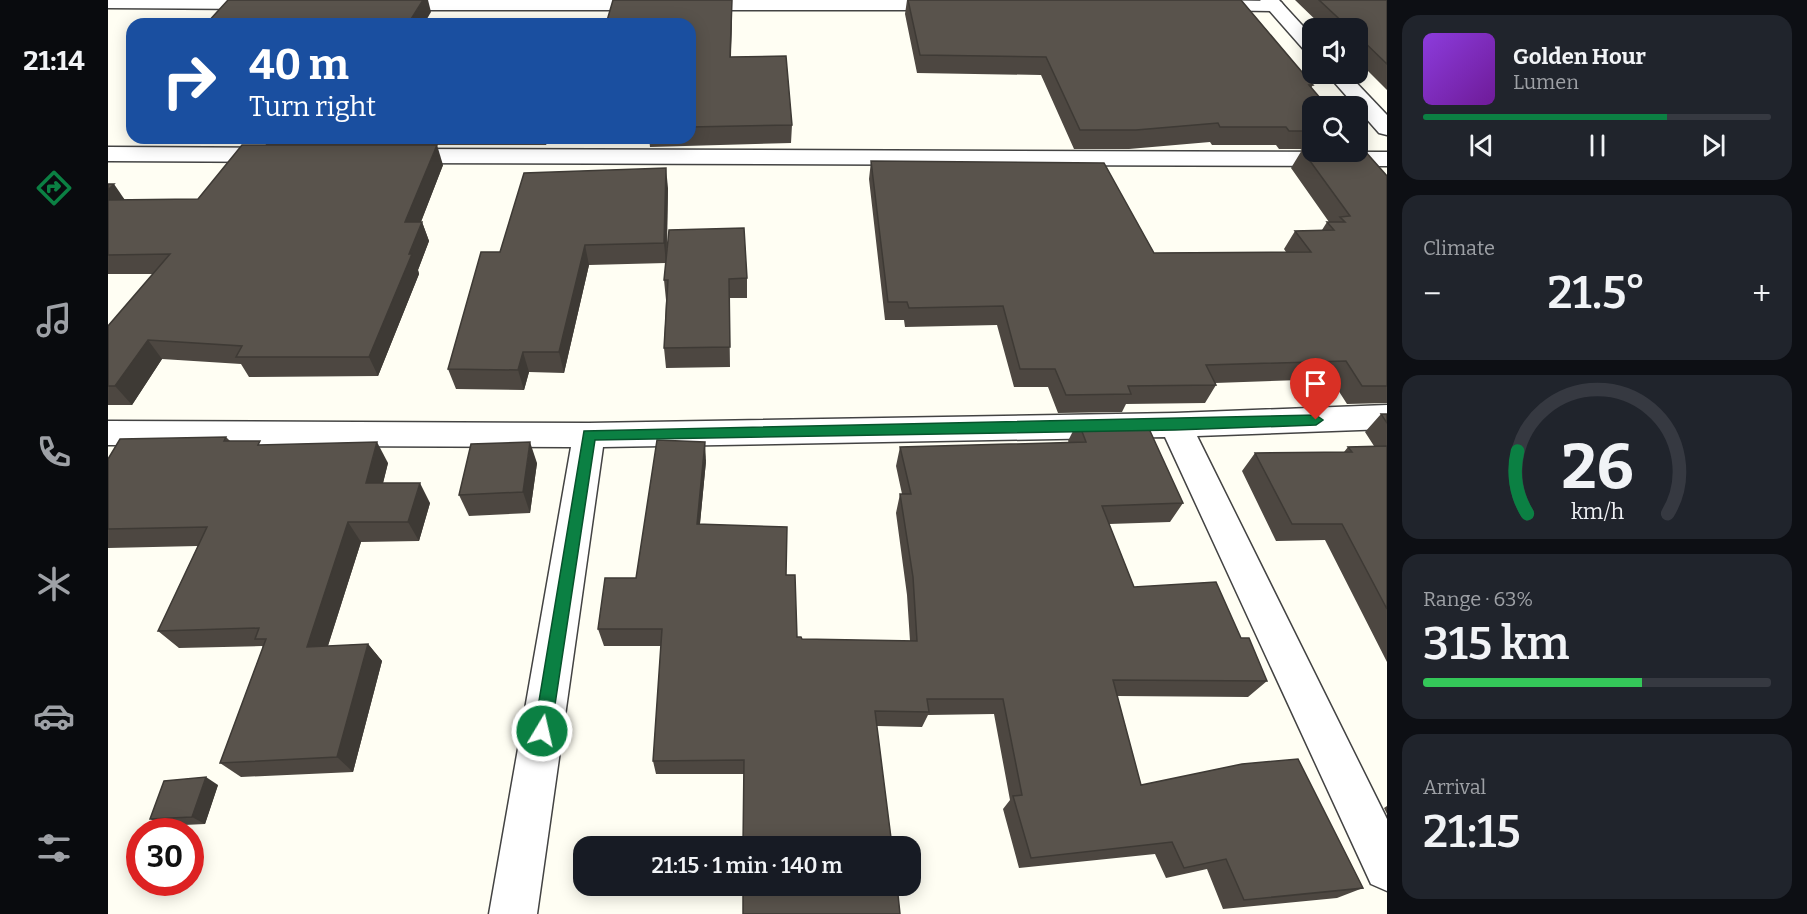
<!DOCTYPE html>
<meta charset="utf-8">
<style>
:root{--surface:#171b24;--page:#20242c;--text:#f1f3f6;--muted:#9ea1a6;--line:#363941;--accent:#0b8043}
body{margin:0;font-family:Bitter,serif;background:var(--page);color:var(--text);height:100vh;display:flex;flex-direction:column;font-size:22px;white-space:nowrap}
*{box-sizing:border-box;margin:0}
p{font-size:20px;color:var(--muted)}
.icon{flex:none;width:33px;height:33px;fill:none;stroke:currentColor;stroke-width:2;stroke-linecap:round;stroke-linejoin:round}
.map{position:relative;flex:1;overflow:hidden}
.details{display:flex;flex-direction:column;gap:15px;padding:15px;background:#0d0f14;width:420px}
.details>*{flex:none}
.top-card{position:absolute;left:18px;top:18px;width:570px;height:126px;border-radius:18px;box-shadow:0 3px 15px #0003;background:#1a4fa0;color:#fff;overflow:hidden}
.controls{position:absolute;left:1194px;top:18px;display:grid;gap:12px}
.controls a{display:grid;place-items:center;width:66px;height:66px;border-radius:12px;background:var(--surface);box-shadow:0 3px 15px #0003;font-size:30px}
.speed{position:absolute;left:18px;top:818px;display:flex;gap:12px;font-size:30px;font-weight:700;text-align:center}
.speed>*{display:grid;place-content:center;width:78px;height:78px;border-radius:50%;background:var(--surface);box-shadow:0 3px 15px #0003;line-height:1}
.speed .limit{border:9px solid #d22;background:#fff;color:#111}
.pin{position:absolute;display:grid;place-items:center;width:51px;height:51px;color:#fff;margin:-62px -26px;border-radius:50% 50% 50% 0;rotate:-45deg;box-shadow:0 0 6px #0007}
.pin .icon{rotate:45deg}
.me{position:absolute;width:66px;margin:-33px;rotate:9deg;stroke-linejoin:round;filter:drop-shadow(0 0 4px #0008)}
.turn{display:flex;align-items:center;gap:21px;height:126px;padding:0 24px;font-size:27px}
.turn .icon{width:78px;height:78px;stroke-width:2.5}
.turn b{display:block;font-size:42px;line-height:51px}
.big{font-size:45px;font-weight:600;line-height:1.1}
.details .card{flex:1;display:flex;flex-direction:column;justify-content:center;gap:9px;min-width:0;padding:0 21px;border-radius:18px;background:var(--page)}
.details .dial{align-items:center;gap:0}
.dial svg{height:156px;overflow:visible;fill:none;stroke:var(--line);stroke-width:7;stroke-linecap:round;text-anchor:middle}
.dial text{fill:var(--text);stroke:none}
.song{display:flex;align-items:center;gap:18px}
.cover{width:72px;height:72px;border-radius:9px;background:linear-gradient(135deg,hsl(270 70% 55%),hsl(280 70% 35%))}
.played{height:6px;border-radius:3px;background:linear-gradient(90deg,var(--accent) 70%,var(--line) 70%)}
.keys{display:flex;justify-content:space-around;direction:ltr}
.heat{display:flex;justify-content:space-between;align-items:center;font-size:33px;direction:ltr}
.charge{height:9px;border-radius:4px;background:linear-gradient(90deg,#34c759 63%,var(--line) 0)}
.trip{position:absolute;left:465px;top:836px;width:348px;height:60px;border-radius:18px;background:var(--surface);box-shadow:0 3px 15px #0003;font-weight:600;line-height:60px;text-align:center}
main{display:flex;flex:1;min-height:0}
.tabs{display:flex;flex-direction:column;width:108px;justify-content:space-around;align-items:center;background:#090b0e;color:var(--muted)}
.tabs .icon{width:42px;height:42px}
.tabs .current{color:var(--accent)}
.tabs b{font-size:27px;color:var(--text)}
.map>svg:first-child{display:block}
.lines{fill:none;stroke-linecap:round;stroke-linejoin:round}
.minor-casing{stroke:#434343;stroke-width:3}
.tertiary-casing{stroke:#434343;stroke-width:3}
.minor{fill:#fff;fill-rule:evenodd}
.tertiary{fill:#fff;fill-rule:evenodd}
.wall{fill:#4d4741}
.shaded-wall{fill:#3e3a35}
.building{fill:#59534c;stroke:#3e3a35;stroke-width:1.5}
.route{fill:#0b8043;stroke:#07532c;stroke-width:1.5}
</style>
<main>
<nav class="tabs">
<b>21:14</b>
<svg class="icon current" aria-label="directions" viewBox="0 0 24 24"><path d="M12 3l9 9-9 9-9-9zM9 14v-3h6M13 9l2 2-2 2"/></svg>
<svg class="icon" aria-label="music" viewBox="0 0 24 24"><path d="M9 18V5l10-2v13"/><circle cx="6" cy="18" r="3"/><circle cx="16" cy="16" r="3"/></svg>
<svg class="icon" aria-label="phone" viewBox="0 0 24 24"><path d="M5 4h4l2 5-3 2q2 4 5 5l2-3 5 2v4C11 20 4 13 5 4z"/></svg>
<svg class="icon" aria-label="climate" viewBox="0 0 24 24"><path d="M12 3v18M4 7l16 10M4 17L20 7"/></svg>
<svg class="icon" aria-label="car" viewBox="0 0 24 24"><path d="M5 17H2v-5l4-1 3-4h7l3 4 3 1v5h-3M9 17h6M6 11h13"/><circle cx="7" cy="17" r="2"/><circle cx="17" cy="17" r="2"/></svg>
<svg class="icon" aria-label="filters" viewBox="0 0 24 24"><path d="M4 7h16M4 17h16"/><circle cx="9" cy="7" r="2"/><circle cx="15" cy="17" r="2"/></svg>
</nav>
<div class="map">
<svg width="1279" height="914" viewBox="0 0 1279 914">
<rect width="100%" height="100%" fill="#fffef3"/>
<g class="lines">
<g class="minor-casing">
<g id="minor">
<polygon points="0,0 166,0 169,4 166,8 160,9 0,8"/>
<polygon points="276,0 843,0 850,5 847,9 841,10 278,10 272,9 269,5"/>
<polygon points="1092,0 1167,1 1173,2 1176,6 1173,10 1167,11 1094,10 1088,9 1085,5"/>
<polygon points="0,147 172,148 180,150 184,155 180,160 172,162 0,161"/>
<polygon points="287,149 1279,152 1279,166 287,163 279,161 275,156 279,151"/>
<polygon points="1279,405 1279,429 1089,436 1279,819 1279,891 1263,884 1057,437 495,447 429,914 381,914 463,447 0,445 0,421 481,423 1067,413"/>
</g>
</g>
<g class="tertiary-casing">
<g id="tertiary">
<polygon points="1152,0 1171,0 1204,36 1204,53 1197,51"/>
<polygon points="1219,74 1240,74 1279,115 1279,135 1271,133"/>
</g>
</g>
<use href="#minor" class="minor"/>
<use href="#tertiary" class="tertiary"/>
</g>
<g class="wall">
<polygon points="799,0 1133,0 1205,85 1203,88 1204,149 1171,149 1168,145 1104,145 1102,142 1021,149 966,149 933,75 809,73 797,14"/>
<polygon points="1187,0 1279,0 1279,90 1250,61 1250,28 1216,28"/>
<polygon points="624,14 623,57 684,125 683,143 542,147 541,138 582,138 582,24"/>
<polygon points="143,138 440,138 438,145 272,145 335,165 313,222 314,222 321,241 310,270 311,274 270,376 141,377 133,364 54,359 24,405 0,405 0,326 45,274 0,274 0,184 17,200 90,199 158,145 155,139 143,139"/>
<polygon points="1194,150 1279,176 1279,403 1239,404 1223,379 1107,383 1108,385 1097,403 1018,404 1014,412 950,413 940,387 906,387 889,325 797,327 796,320 777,320 761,179 763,161 1046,253 1178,252 1176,249 1187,231 1214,230 1219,222 1221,222 1183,168"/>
<polygon points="560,188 559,254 639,278 639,298 621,298 622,367 558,368 556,348 558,300 556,280 558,263 481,265 456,373 421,372 416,390 348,389 340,369 392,252"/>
<polygon points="1273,414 1279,414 1279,662 1217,540 1168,541 1134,471 1147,453 1236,452 1240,447 1266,446 1257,432"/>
<polygon points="970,421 1075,503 1062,522 1001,524 1026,587 1133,638 1159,681 1140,697 1009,696 1033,785 1255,888 1229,898 1115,909 1099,869 1058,878 1047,854 911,868 895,809 902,800 886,714 820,715 814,727 769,726 636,774 548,774 545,761 553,646 496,646 490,629 528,578 598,461 592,524 678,575 689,637 694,639 802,641 799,595 788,513 792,494 794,494 788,466 792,447 961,443 960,441"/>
<polygon points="118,437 122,441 280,463 275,483 322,503 311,541 253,542 220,646 260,644 274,661 245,772 133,777 112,763 155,647 154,646 71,648 50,631 90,546 0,548 0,459"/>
<polygon points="429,463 422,513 361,516 351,495"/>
<polygon points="110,785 97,824 55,826 42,819"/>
<polygon points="1279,806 1279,814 1276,808"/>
</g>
<g class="shaded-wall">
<polygon points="315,0 320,0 323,12 316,24 300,24"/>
<polygon points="624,0 624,14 622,75 622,57"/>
<polygon points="436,138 440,138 438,145"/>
<polygon points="329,145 335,165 305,242 297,222"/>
<polygon points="558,168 560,188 558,263 556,243"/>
<polygon points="6,184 19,203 0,211 0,190"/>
<polygon points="314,222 321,241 310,270 311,274 270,376 261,357"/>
<polygon points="477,245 481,265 456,373 451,352"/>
<polygon points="40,340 54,359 24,405 7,386"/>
<polygon points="415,352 421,372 416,390 410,370"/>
<polygon points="269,442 280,463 270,503 258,483"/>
<polygon points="422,442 429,463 422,513 415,492"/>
<polygon points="597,442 598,461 590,543 589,524"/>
<polygon points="312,483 322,503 311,541 300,522"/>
<polygon points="240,522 253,542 214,664 199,647"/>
<polygon points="260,644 274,661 245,772 229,757"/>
<polygon points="98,777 110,785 97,824 84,817"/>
</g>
<g class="building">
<polygon points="120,0 315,0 300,24 98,24"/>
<polygon points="505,0 624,0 622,57 678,56 684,125 582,127 582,24 498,24"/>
<polygon points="800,0 1133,0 1205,85 1201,85 1219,106 1204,106 1204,131 1181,131 1178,127 1112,127 1110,123 1028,130 972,130 938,57 812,55"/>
<polygon points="1211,0 1279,0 1279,64 1250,36 1250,28 1241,28"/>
<polygon points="134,145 329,145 297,222 314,222 301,254 304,254 261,357 128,357 134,346 40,340 7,386 0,386 0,326 62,254 0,255 0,200 90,199"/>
<polygon points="1194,150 1204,150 1204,152 1250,152 1250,150 1256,150 1279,176 1279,386 1254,386 1238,361 1098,365 1108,385 1020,386 1023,394 958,395 947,369 912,369 895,306 801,308 799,302 780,302 763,161 996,163 1046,253 1203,252 1187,231 1226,230 1219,222 1237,222 1232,217 1242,216"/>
<polygon points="558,168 556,243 477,245 451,352 415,352 410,370 340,369 373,252 392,252 416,173"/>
<polygon points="0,184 6,184 0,190"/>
<polygon points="636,228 639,278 621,279 622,347 556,348 560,280 556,280 561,230"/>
<polygon points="1273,414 1279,414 1279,423"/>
<polygon points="1037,420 1075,503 994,506 1026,587 1108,582 1133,638 1141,638 1159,681 1005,680 1033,785 1134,764 1190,759 1255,888 1136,900 1118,859 1076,868 1064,842 923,858 905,796 914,795 895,699 819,699 821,712 767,711 784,846 635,846 636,760 545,761 554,629 490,629 497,578 528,578 549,440 597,442 589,524 679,527 678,575 687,575 689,637 693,637 694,639 809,641 805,577 792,494 803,494 792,447 978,442 970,421"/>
<polygon points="118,437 116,441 152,441 150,445 269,442 258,483 312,483 300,522 240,522 199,647 260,644 229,757 112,763 158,639 147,639 151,628 50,631 99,527 0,529 0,459 12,439"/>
<polygon points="422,442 415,492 351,495 363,444"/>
<polygon points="1279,446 1279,609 1234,524 1184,524 1147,453 1244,452 1240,447"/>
<polygon points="98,777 84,817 42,819 56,781"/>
<polygon points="635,885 789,885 792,914 635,914"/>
</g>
<polygon class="route" points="1208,415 1215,420 1208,425 1067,430 487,440 443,731 440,737 434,740 428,737 426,731 476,431"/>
</svg>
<div class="controls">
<a><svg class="icon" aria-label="sound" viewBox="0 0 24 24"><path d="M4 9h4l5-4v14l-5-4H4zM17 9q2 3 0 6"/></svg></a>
<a><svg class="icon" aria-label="search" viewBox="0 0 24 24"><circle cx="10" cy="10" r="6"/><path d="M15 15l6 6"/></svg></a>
</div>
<div class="speed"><div class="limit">30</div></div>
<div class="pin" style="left:1208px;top:420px;background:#d93025"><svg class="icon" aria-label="arrive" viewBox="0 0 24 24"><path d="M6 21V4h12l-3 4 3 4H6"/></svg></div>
<svg class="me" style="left:434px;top:731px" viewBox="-20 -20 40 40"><circle r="17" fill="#0b8043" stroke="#fff" stroke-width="3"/><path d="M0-11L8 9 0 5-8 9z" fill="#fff"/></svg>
<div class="trip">21:15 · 1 min · 140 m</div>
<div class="top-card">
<div class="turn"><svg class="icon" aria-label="right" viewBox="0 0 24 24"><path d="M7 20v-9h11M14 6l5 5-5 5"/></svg><div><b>40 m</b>Turn right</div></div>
</div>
</div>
<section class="details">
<div class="card">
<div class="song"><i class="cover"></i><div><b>Golden Hour</b><p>Lumen</p></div></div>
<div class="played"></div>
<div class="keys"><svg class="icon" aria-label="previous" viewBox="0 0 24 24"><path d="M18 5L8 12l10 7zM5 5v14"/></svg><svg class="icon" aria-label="pause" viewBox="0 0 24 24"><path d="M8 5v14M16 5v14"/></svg><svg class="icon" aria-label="next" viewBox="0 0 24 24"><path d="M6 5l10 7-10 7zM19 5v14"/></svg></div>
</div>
<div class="card"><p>Climate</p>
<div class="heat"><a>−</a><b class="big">21.5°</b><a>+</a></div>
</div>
<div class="card dial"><svg viewBox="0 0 100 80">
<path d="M14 69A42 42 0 1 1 86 69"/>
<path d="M14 69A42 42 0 0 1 9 37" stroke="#0b8043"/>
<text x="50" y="56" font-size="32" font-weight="700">26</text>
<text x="50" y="72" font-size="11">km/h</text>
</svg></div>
<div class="card"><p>Range · 63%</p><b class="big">315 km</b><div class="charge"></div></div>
<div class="card"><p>Arrival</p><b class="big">21:15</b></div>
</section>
</main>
